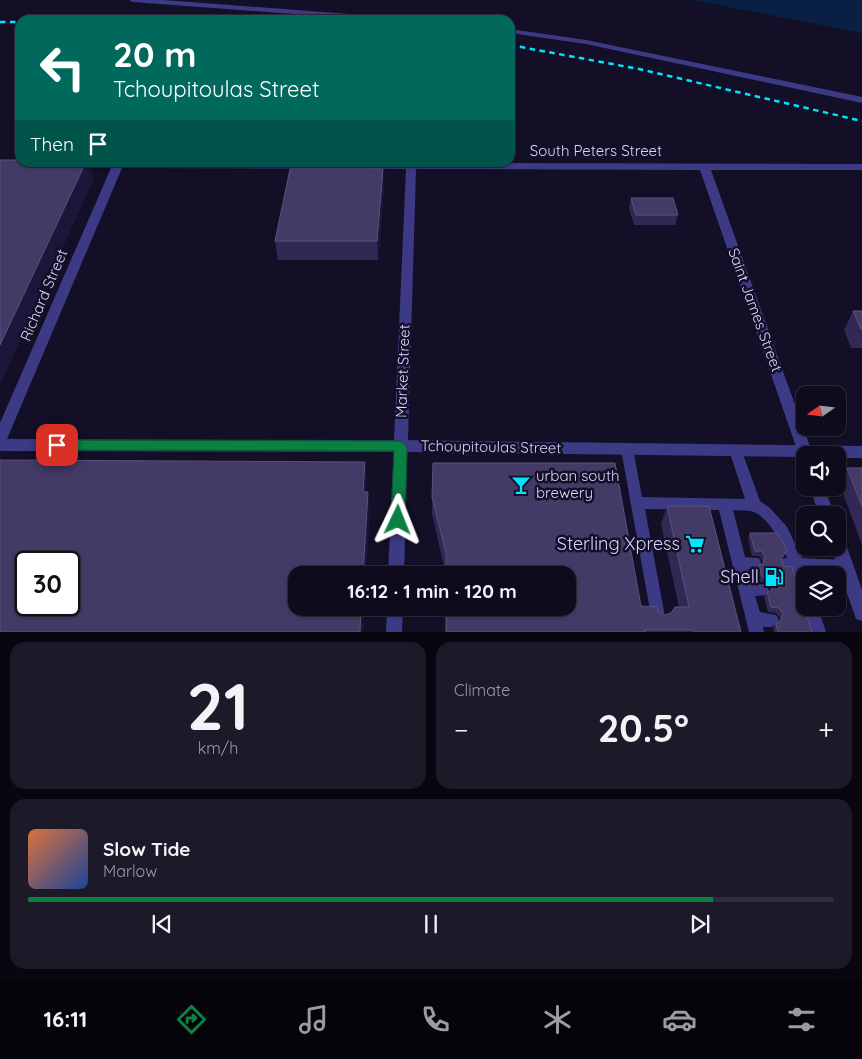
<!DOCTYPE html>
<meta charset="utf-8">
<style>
:root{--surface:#0e0b1c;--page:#1c1929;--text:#f1f3f6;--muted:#9b9ba3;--line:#2e2b3b;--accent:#0b8043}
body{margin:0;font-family:Quicksand,sans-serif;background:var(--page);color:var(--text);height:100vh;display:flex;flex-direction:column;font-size:19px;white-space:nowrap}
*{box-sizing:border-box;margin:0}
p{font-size:16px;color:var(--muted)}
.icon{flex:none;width:28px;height:28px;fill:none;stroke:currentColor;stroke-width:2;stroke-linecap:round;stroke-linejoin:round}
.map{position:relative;height:632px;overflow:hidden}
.panel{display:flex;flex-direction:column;gap:10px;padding:10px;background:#08060f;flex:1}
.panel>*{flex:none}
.banner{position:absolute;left:15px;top:15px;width:500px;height:152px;border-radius:15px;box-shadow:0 1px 4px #0004,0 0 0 1px var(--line);background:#00695c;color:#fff;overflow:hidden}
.needle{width:32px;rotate:256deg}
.tools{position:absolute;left:796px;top:386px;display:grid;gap:10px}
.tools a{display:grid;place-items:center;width:50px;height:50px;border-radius:10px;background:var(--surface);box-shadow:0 1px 4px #0004,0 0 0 1px var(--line);font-size:25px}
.speed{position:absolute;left:15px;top:551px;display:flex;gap:10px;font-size:25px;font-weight:700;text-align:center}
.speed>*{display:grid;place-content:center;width:65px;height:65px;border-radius:50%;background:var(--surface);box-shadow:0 1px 4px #0004,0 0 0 1px var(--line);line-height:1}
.speed .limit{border:2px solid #111;border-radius:8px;background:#fff;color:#111}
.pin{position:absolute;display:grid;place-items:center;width:42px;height:42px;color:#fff;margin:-21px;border-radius:10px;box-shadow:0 2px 8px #0006}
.me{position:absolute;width:55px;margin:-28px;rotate:2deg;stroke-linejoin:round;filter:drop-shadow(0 0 4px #0008)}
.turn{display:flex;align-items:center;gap:18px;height:105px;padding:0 15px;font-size:22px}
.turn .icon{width:65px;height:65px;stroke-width:2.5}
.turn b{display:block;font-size:35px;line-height:42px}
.then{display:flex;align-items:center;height:48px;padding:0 15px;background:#0003;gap:10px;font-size:19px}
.big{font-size:38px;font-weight:700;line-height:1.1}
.panel .widget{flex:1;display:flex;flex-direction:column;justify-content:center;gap:8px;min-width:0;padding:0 18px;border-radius:15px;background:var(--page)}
.panel .dial{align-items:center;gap:0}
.dial b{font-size:65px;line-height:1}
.song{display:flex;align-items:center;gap:15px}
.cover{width:60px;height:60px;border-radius:8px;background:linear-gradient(135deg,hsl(20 70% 55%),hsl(220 70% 35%))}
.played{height:5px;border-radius:2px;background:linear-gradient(90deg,var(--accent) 85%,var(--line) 85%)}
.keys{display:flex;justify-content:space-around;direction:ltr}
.heat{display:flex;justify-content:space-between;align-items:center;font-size:28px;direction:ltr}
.panel .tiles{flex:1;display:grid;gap:10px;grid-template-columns:1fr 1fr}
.widget:last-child{grid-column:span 2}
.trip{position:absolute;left:288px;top:566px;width:288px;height:50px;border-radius:15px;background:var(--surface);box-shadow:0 1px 4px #0004,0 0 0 1px var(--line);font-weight:700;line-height:50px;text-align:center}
.dock{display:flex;height:80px;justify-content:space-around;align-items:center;background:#06040b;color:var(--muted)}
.dock .icon{width:35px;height:35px}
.dock .current{color:var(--accent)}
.dock b{font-size:22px;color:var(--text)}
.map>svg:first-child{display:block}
.water{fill:#0a1f44}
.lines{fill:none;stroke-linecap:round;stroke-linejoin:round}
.service{fill:#3d3a85;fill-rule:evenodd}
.minor{fill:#3d3a85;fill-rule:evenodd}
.tertiary{fill:#3d3a85;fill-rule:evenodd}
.rail{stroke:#00e5ff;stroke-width:2.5;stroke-dasharray:5.5 4.5;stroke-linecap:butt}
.wall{fill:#312854}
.shaded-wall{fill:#1d163a}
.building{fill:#433a66;stroke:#5a527e;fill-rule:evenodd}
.route{fill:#0b8043;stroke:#07532c}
.labels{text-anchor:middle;stroke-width:5;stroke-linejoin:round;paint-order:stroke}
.street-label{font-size:15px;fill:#d9d4ff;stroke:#130f26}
.poi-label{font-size:15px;fill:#d9d4ff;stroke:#130f26;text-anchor:start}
.near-poi-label{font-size:18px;fill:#d9d4ff;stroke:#130f26;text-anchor:end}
</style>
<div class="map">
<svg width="862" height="632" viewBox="0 0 862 632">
<rect width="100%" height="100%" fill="#130f26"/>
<polygon class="water" points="692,0 862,0 862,33"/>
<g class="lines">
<g class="service">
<polygon points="129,0 163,0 403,18 407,20 373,20 133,2"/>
<polygon points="510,29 586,40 862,97 862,103 586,44 510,33"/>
<path d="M627 444 632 445 633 449 642 497 745 499 729 450 730 446 735 445 740 446 760 501 770 508 787 527 802 558 845 560 850 562 852 567 850 572 845 574 806 572 805 597 800 595 792 571 782 569 780 564 782 559 787 558C782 543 767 514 750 511 745 510 739 511 733 510L745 557 759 558 761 563 759 568 748 569 752 583 767 585 769 590 767 595 755 596 760 612 776 615 779 620 776 625 771 627H763L764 632H749L719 510 645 509 666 622 663 627 658 629 653 627 621 449 622 445Z"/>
<polygon points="805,605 805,608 818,608 826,632 811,632 804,608"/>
</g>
<g class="minor">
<polygon points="70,162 862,164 862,170 711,170 813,455 805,455 805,461 801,459 799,455 700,170 416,169 404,575 388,575 406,169 122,168 7,439 5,443 0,445 0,423 111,168 72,168 67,165"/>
<polygon points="810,488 824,488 835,515 819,515"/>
<polygon points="838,537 844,539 846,544 862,590 862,621 856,619 854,613 831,548 838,548"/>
<polygon points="387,608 403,608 402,632 386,632"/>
</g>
<polygon class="tertiary" points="0,439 400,440 862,446 862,458 838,458 838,455 805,455 805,457 400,452 0,451"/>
<g class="rail">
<polyline points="0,22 20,22"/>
<polyline points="510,45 639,69 862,121"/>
</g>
</g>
<g class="wall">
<polygon points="384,188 378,260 278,260 275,241"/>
<polygon points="631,198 678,215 675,225 634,225 629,208"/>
<polygon points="853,311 862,311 862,348 851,348 844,330"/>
<polygon points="433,463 641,606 658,612 665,615 671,613 679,607 661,524 667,506 741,632 446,632 446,608 566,608 566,575 445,575 445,571 432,514"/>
<polygon points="847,468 862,468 862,545 839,482"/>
<polygon points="750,533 781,560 812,632 774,632 773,628 776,624 779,622 781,619 776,613 768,612 764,597 767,592 770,591 771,589 767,583 760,582 756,570 759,565 762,564 763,562 759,556 752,556 748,538"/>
</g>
<g class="shaded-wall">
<polygon points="86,162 88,162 94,179 0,385 0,345"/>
<polygon points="383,169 384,188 378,260 377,241"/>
<polygon points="365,462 367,480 365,510 363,492"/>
<polygon points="368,492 370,510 366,575 363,575"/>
<polygon points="361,608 364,608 363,632 360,632"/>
</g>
<g class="building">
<polygon points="0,160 20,160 20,162 86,162 0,345"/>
<polygon points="290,169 383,169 377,241 275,241"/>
<polygon points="631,198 673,198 678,215 636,215"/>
<polygon points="853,311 862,311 862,329 861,329"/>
<path d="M0 460 365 462 363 492H368L363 575H296V608H361L360 632H0ZM26 562H69V605H26Z"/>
<polygon points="433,463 615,463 641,606 657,607 658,612 665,615 671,613 675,607 689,607 667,506 709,506 741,632 694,632 694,630 645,630 646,632 446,632 446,608 566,608 566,575 446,575 446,553 432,497"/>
<polygon points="847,468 862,468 862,506"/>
<polygon points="750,533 778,533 787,550 781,560 784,566 792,567 812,632 778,632 776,624 780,621 783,614 779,608 771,607 767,592 771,591 773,584 770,578 762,577 759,565 763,564 765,557 762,551 755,551"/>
</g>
<polygon class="route" points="57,440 400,441 407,446 405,520 403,524 398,526 393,524 391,520 394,451 57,450 51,445"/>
<defs>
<g id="bar-bare" transform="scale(1.5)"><path d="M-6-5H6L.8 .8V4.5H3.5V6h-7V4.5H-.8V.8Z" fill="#00e5ff" stroke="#130f26" stroke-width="2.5" paint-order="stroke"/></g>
<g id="supermarket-bare" transform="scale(1.5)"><path d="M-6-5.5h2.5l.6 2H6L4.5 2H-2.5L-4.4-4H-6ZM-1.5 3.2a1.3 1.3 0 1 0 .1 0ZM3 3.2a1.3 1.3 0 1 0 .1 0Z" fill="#00e5ff" stroke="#130f26" stroke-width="2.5" paint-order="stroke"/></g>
<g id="fuel-bare" transform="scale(1.5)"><path d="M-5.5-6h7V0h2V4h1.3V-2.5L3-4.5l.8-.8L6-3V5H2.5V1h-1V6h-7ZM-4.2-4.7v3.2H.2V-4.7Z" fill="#00e5ff" stroke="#130f26" stroke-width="2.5" paint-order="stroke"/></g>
</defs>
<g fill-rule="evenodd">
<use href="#bar-bare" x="521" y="485"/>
<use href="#supermarket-bare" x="695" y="544"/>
<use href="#fuel-bare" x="774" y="577"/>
</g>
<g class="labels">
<g class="street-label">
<text x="596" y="156">South Peters Street</text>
<text transform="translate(44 295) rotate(-67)" y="5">Richard Street</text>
<text transform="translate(755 310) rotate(70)" y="5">Saint James Street</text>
<text transform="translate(403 371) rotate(-88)" y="5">Market Street</text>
<text transform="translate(491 447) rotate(1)" y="5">Tchoupitoulas Street</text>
</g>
<g class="poi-label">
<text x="536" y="481">urban south<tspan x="536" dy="17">brewery</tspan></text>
</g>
<g class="near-poi-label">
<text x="680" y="550">Sterling Xpress</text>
<text x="759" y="583">Shell</text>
</g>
</g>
</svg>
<div class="tools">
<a><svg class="needle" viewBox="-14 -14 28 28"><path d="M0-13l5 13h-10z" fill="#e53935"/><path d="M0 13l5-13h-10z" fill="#9b9ba3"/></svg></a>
<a><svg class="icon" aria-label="sound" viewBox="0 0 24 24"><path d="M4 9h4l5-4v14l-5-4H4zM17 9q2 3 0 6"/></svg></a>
<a><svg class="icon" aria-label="search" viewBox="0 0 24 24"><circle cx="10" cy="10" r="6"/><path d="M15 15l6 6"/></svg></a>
<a><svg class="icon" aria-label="layers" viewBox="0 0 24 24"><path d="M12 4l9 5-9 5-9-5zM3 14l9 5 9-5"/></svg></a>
</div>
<div class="speed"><div class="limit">30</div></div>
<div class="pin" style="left:57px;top:445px;background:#d93025"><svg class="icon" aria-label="arrive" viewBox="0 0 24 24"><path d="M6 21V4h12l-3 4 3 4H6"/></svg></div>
<svg class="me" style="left:398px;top:520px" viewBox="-20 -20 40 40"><path d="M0-17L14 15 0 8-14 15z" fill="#0b8043" stroke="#fff" stroke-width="4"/></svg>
<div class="trip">16:12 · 1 min · 120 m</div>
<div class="banner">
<div class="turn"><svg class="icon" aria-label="left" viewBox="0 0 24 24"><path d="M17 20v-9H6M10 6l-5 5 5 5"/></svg><div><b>20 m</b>Tchoupitoulas Street</div></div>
<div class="then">Then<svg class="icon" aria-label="arrive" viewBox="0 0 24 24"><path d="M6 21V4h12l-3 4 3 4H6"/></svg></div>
</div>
</div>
<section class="panel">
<div class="tiles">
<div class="widget dial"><b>21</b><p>km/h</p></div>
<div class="widget"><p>Climate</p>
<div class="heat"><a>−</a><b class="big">20.5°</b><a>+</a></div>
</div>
<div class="widget">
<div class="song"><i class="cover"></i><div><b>Slow Tide</b><p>Marlow</p></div></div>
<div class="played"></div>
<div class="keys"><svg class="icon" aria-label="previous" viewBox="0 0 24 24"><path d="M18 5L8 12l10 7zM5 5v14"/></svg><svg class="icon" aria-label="pause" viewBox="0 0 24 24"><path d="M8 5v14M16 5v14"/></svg><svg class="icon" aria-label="next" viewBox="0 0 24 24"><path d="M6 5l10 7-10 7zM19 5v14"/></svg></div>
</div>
</div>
</section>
<nav class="dock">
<b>16:11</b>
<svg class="icon current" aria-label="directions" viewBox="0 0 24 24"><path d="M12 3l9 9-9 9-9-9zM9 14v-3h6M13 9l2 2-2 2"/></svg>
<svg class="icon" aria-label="music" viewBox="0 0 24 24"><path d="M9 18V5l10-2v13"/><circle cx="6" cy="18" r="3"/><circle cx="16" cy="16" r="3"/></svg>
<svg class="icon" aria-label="phone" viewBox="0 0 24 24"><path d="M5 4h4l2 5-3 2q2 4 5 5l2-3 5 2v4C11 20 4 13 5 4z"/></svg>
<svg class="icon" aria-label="climate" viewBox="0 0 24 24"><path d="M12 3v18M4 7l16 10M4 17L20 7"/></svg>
<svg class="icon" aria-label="car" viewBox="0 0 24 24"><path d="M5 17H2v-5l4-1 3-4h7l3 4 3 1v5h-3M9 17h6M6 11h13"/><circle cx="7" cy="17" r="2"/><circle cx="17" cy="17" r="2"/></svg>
<svg class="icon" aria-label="filters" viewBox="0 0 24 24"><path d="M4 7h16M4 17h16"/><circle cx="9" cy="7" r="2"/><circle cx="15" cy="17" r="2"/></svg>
</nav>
